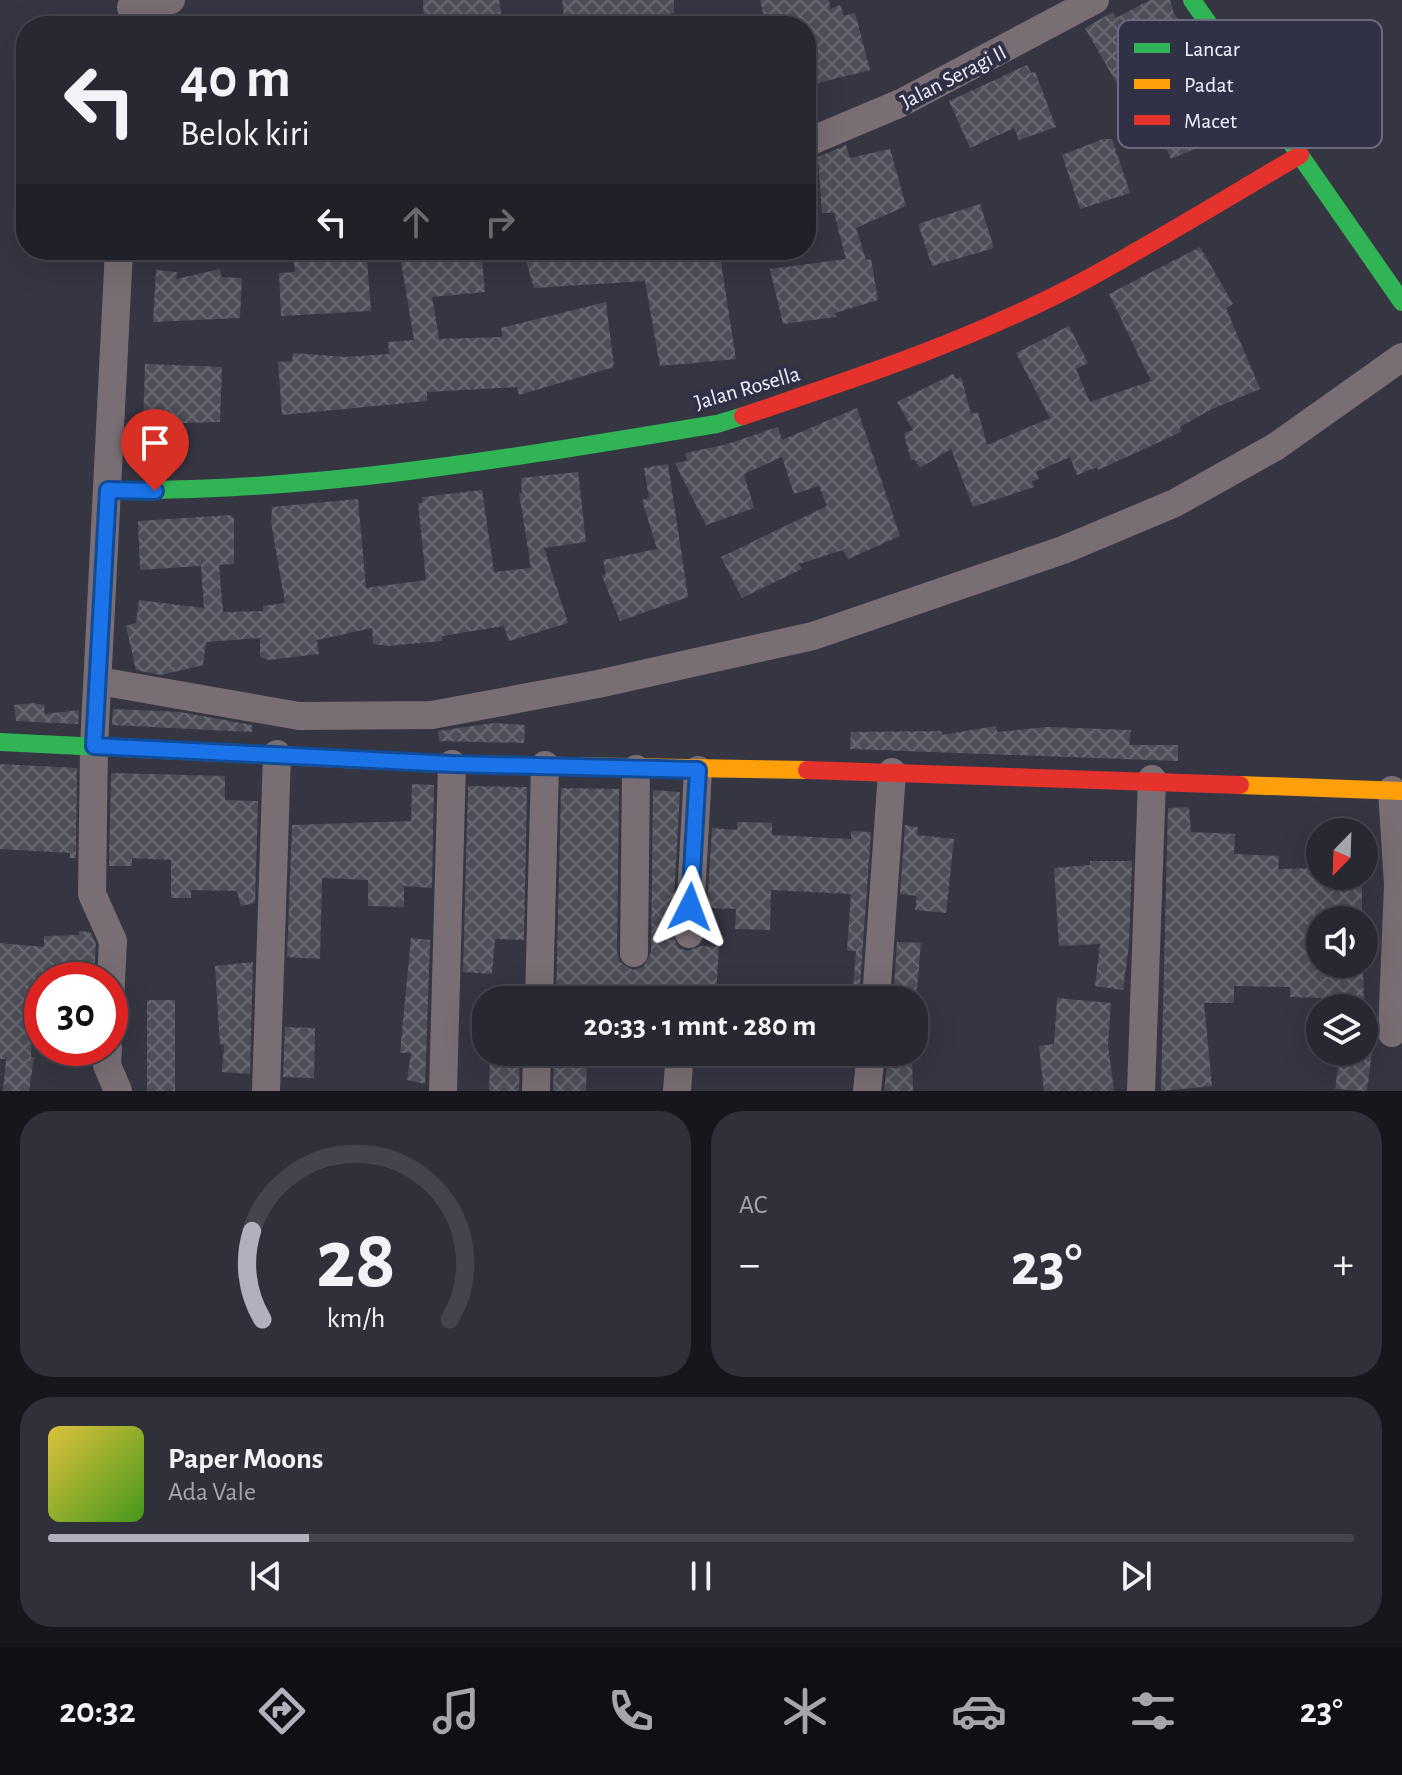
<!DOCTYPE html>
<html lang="id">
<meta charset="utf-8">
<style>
:root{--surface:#282832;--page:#30303a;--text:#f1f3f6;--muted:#a5a6ac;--line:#44444d;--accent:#b0b1bd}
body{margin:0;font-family:"Alegreya Sans",sans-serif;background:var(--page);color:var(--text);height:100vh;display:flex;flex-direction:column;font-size:30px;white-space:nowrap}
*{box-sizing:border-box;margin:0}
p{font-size:26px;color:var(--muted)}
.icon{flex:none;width:44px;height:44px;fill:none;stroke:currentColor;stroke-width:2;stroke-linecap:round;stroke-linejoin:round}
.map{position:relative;height:1091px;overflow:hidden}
.panel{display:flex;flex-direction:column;gap:20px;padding:20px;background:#16161c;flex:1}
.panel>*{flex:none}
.top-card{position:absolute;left:16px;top:16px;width:800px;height:244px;border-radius:32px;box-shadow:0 8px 32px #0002,0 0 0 2px var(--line);background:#282832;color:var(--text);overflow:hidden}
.needle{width:52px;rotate:203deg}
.buttons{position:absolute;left:1306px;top:818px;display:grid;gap:16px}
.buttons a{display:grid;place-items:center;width:72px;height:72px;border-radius:50%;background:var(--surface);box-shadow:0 8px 32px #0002,0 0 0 2px var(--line);font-size:40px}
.speed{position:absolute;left:24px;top:962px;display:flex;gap:16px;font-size:40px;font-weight:700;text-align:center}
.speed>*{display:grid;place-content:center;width:104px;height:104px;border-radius:50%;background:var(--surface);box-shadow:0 8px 32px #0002,0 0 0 2px var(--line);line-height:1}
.speed .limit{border:12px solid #d22;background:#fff;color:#111}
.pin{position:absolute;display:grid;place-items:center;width:68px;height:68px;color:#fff;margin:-82px -34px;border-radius:50% 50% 50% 0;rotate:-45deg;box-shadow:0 0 8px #0007}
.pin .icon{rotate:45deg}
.me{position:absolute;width:88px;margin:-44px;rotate:3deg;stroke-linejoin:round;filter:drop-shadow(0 0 6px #0008)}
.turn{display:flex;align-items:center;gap:28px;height:168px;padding:0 32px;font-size:36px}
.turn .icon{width:104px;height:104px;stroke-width:2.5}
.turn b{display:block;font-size:56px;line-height:68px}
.lanes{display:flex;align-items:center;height:76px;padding:0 32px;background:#0003;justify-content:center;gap:40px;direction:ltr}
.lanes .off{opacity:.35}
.big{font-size:60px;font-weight:700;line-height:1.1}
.panel .card{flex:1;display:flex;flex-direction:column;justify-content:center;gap:12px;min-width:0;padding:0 28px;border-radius:32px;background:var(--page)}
.panel .dial{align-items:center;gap:0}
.dial svg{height:208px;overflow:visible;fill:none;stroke:var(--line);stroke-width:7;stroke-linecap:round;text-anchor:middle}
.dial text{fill:var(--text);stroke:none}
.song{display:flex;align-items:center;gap:24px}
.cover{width:96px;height:96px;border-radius:12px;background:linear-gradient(135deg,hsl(50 70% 55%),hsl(100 70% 35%))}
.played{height:8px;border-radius:4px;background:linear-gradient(90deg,var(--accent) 20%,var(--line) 20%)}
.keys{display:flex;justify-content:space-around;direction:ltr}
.heat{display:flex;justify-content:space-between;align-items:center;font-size:44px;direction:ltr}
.panel .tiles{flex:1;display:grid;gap:20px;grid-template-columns:1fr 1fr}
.card:last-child{grid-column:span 2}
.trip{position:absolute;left:472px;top:986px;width:456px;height:80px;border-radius:32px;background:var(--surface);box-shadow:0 8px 32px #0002,0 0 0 2px var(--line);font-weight:700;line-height:80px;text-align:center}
.tab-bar{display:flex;height:128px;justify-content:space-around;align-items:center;background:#101014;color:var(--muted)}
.tab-bar .icon{width:56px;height:56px}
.tab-bar .current{color:var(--accent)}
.tab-bar b{font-size:36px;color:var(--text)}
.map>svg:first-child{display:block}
.building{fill:url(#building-cross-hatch)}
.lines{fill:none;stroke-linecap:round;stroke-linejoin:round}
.street{stroke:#796e74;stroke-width:28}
.fast{stroke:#30b455;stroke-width:18}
.slow{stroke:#ff9f0a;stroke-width:18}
.jam{stroke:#e5322d;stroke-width:18}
.route-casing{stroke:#114b97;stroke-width:20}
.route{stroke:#1a73e8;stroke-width:14}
.labels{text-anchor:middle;stroke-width:8;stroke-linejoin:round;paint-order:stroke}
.street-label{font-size:22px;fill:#f2f3ff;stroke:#303147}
.key{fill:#303147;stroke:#6a6b7e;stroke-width:2}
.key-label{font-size:22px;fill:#f2f3ff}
</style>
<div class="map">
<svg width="1402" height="1091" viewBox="0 0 1402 1091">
<defs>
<pattern id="building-cross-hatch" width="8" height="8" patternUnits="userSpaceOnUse" patternTransform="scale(2)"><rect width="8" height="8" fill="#4d4e58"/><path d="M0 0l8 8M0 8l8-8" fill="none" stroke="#676871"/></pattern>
</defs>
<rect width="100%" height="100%" fill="#353642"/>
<g class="building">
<polygon points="423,0 499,0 503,26 424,26"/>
<polygon points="562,0 674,0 674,13 626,19 624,25 565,26"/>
<polygon points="760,0 829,0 830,9 840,5 844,16 855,13 870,70 806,86 806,26 766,26"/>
<polygon points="1150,0 1170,0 1174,13 1246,116 1216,134 1218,139 1171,159 1134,75 1118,84 1116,82 1085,28 1113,12 1116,18"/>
<polygon points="1027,65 1031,73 1035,72 1056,127 1019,140 1014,128 970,148 949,101"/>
<polygon points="1103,139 1112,139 1130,193 1080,209 1062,155"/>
<polygon points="846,145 850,158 890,149 906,206 856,228 866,260 871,259 878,300 835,313 836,317 783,324 770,269 846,259 834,213 822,213 818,157"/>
<polygon points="980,204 994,248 932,266 918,224"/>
<polygon points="1200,247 1233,304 1226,308 1260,389 1210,410 1180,427 1181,432 1098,470 1097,467 1077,475 1070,457 1036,472 1039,479 1032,481 1034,487 973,507 951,449 920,468 915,460 911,460 904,433 913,430 897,402 953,374 956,379 961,377 971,414 978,412 987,445 1050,418 1016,353 1069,326 1088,363 1076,369 1090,402 1151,381 1109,294"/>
<polygon points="423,250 481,250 485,292 432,297 439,339 503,337 501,328 606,302 614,367 519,395 517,387 427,392 427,401 282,415 278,362 292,361 293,353 345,357 389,354 388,342 414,340 401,261 423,258"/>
<polygon points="523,250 719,250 736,359 660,366 645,281 534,288"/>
<polygon points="367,259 371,311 281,316 279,273 295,272 294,262"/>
<polygon points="220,269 221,277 242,278 240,318 153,322 156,270 177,272 176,279"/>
<polygon points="145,364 222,367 220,422 149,424 148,420 143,420"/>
<polygon points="857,408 900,536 848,559 843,550 799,564 802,569 742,598 721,557 827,506 819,486 794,494 782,457 744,474 754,508 706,525 675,463 687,461 685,453 724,445 778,427 782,440"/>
<polygon points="668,464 688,597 620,621 602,576 606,574 603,560 657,549 642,500 649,498 644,468"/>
<polygon points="578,472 586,542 544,548 568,623 509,641 504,626 442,636 442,641 388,646 373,644 372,628 317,640 319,654 269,660 260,657 260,638 206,642 203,665 161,675 136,670 126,626 136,623 139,600 204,608 201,566 140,570 138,521 231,515 234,519 234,564 219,565 223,612 263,611 263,606 285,603 271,522 272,507 358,499 366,588 426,580 418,503 423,503 422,497 482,490 494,572 531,568 519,493 522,493 521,478"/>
<polygon points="34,703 44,705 45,714 79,710 78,724 16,721 14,705"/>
<polygon points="113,709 180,712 252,725 252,732 112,725"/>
<polygon points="494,723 525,725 524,743 439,741 438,731"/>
<polygon points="996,726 997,732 1047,727 1131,730 1129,745 1178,745 1178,761 850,749 851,732 941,731 942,735"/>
<polygon points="0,764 77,768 76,858 70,858 70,853 0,849"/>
<polygon points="111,773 225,776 225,800 258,801 255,903 241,906 237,891 191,890 191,898 171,898 171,860 132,858 132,866 109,866"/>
<polygon points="412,784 434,785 432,888 404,886 404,907 368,906 368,880 322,878 320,959 287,957 292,825 411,821"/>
<polygon points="468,786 527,787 524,940 495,939 492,974 463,972"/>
<polygon points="561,788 619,789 617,953 620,962 633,970 643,967 651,953 653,790 680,792 672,934 679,948 687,951 701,946 719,947 716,995 618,989 617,1000 556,1000"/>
<polygon points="1189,807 1191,832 1235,834 1234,854 1279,856 1278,869 1320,868 1320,876 1362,876 1362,910 1325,911 1325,920 1320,920 1320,964 1363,964 1364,1008 1327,1008 1327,998 1290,997 1290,987 1234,986 1234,1003 1204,1003 1212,1086 1161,1091 1168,808"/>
<polygon points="737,822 772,823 772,835 851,839 851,831 871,832 859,1000 852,1000 856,951 847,950 851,894 771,890 770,930 735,929 736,909 707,908 712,828 737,830"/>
<polygon points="905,825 918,827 917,835 954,839 946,913 915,910 917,896 900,894"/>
<polygon points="1090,861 1132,861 1129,945 1123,990 1095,986 1100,944 1059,946 1054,868 1090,865"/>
<polygon points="79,931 90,932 96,944 94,978 67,975 67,980 34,980 31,1057 34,1058 29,1091 3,1091 6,1059 0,1059 0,943 44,947 44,936 79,935"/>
<polygon points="411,938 430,940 425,1084 407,1080 411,1053 400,1053"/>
<polygon points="897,942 921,943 916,1000 893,1000"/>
<polygon points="253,962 250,1074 222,1072 224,1045 220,1044 215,966"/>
<polygon points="1057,998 1111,1003 1108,1045 1114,1091 1044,1091 1039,1046 1054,1044"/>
<rect x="147" y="1000" width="28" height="91"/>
<polygon points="285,1027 315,1028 314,1078 283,1077"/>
<polygon points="490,1052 520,1052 519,1091 489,1091"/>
<polygon points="554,1052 587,1052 586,1091 553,1091"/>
<polygon points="1340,1052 1372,1052 1367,1091 1335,1089"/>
<polygon points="912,1055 913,1091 884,1091 888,1056"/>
</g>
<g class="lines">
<g class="street">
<polyline points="131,7 171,0"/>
<polyline points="806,143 901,103 1095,0"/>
<polyline points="99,681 299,716 432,715 598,684 813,636 1063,550 1175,503 1275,447 1402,357"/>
<polyline points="1392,790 1398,885 1392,1033"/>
<polyline points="689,934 698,770"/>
<polyline points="634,953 636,769"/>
<polyline points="539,1000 545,765"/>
<polyline points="876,1000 892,772"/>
<polyline points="110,1001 113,941 92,894 94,746 119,250"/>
<polyline points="108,1048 107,1065 118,1091"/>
<polyline points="266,1091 277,754"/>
<polyline points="443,1091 452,764"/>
<polyline points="536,1091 537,1052"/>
<polyline points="677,1091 680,1052"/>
<polyline points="867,1091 871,1052"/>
<polyline points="1141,1091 1152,779"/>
</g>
<g class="fast">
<polyline points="1192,0 1402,302"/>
<path d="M108 490C312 493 516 457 717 424L743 416"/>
<polyline points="0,742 300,757"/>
</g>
<g class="slow">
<polyline points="300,757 452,764 807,770"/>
<polyline points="1240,785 1402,791"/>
</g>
<g class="jam">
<path d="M743 416C860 377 980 337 1089 278 1160 239 1230 196 1300 155"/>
<polyline points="807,770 1240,785"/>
</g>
</g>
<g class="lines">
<g class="route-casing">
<polyline id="route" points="155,491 108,490 94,746 452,764 698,770 690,907"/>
</g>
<use href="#route" class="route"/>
</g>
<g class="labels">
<g class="street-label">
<text transform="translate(953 76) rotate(-27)" y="8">Jalan Seragi II</text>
<text transform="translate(747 387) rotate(-16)" y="8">Jalan Rosella</text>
</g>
</g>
<rect x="1118" y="20" width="264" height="128" rx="12" class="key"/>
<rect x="1134" y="43" width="36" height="10" fill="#30b455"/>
<rect x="1134" y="79" width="36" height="10" fill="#ff9f0a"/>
<rect x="1134" y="115" width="36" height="10" fill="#e5322d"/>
<g class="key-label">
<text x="1184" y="56">Lancar</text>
<text x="1184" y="92">Padat</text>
<text x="1184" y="128">Macet</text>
</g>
</svg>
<div class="buttons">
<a><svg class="needle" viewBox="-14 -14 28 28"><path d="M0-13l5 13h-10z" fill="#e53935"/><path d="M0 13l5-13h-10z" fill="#a5a6ac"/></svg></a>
<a><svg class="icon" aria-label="sound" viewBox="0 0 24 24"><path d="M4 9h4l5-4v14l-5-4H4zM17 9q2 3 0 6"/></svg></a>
<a><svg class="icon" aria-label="layers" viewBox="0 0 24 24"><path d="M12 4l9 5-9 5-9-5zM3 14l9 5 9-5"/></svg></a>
</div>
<div class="speed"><div class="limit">30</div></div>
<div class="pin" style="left:155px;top:491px;background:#d93025"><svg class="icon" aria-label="arrive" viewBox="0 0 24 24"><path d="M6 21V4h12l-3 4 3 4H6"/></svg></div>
<svg class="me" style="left:690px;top:907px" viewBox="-20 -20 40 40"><path d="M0-17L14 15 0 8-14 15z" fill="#1a73e8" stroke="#fff" stroke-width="4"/></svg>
<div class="trip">20:33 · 1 mnt · 280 m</div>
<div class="top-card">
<div class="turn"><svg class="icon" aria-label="left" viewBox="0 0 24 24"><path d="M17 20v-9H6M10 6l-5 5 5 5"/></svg><div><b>40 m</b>Belok kiri</div></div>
<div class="lanes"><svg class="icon" aria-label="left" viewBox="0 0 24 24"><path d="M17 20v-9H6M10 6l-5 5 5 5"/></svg><svg class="icon off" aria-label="ahead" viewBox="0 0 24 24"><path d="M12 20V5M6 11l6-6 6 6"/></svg><svg class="icon off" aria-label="right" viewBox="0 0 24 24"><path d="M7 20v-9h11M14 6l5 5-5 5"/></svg></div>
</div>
</div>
<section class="panel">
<div class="tiles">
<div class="card dial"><svg viewBox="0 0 100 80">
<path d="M14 69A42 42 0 1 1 86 69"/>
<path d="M14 69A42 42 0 0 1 10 35" stroke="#b0b1bd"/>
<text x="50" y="56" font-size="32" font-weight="700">28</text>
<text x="50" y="72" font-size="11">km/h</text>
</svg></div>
<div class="card"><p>AC</p>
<div class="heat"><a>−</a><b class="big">23°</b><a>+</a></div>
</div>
<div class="card">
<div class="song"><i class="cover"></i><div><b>Paper Moons</b><p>Ada Vale</p></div></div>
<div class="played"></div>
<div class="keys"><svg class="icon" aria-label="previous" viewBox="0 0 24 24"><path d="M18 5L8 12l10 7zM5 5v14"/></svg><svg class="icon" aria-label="pause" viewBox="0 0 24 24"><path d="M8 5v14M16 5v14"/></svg><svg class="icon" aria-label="next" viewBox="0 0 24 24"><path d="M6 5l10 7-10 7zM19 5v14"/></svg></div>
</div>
</div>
</section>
<nav class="tab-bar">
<b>20:32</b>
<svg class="icon current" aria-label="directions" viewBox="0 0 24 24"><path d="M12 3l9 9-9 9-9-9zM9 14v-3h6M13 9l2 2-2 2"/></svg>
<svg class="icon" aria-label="music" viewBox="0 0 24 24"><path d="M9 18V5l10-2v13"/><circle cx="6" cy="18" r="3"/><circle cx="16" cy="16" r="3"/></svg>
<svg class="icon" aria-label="phone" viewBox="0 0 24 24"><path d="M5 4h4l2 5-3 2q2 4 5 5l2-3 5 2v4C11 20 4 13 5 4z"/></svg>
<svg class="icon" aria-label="climate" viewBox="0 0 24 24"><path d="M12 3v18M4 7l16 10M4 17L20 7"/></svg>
<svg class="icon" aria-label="car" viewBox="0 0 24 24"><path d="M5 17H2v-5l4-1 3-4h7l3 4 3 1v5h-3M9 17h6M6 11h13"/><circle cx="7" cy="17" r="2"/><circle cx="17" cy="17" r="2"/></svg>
<svg class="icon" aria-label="filters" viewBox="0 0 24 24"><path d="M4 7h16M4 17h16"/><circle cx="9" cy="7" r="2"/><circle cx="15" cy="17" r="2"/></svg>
<b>23°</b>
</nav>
